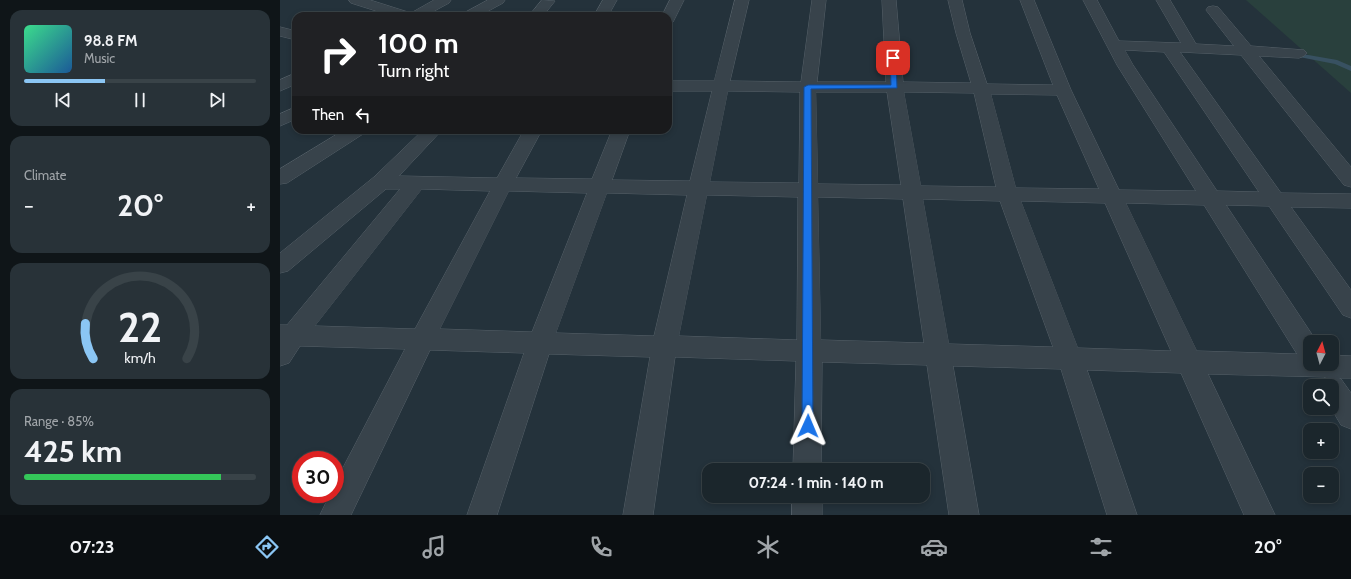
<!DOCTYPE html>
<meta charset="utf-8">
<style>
:root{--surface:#1b262c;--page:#283238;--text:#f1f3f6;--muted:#a0a5a9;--line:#394348;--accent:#8bc6f4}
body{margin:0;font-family:Cabin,sans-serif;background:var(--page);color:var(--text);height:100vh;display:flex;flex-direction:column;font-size:15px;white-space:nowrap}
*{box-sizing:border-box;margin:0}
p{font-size:13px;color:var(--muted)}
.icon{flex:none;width:22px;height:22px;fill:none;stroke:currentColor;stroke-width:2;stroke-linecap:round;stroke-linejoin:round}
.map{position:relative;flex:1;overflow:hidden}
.details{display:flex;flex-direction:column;gap:10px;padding:10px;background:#0f1518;width:280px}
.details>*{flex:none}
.guide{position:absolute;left:12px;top:12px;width:380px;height:122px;border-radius:12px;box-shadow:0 2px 6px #0003,0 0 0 1px var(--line);background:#202124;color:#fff;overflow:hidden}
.needle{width:26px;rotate:6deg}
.fabs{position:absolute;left:1023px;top:335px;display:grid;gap:8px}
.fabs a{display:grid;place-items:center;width:36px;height:36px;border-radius:8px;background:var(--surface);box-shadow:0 2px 6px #0003,0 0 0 1px var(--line);font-size:20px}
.speed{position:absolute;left:12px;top:451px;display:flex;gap:8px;font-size:20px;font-weight:700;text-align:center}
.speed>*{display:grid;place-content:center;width:52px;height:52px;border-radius:50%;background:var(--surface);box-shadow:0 2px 6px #0003,0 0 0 1px var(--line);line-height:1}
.speed .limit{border:6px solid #d22;background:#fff;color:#111}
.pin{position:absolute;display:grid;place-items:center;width:34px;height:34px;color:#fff;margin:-17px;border-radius:8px;box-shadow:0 2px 6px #0006}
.me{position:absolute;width:44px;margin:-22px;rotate:1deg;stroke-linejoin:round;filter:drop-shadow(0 0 3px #0008)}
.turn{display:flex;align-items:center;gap:14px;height:84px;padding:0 20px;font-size:18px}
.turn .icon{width:52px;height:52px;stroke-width:2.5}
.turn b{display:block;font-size:28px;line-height:34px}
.then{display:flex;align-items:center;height:38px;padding:0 20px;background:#0003;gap:8px;font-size:15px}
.big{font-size:30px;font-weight:700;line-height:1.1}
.details .tile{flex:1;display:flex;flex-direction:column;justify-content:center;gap:6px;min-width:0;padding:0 14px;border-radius:12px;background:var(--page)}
.details .dial{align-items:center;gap:0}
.dial svg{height:104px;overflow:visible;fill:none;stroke:var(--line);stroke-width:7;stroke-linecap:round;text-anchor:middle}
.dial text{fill:var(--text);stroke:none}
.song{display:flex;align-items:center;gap:12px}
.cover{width:48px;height:48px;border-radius:6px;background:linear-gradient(135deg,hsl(150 70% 55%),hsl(210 70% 35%))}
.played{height:4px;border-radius:2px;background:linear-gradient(90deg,var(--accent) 35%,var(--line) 35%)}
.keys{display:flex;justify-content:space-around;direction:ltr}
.heat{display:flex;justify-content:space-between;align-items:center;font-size:22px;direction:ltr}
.charge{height:6px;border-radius:3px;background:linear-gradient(90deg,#34c759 85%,var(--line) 0)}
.trip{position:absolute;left:422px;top:463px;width:228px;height:40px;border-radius:12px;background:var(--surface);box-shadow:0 2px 6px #0003,0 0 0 1px var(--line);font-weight:700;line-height:40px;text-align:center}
.dock{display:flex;height:64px;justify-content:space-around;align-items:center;background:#0b0f12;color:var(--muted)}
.dock .icon{width:28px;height:28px}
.dock .current{color:var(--accent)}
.dock b{font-size:18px;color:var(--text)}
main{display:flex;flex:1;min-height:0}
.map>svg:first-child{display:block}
.green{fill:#29403d}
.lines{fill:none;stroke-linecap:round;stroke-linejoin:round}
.stream{fill:#385161;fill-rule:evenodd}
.minor-casing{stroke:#566169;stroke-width:1}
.minor{fill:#38434b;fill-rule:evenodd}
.route{fill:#1a73e8;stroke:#114b97}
</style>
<main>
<section class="details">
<div class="tile">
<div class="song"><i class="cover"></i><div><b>98.8 FM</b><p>Music</p></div></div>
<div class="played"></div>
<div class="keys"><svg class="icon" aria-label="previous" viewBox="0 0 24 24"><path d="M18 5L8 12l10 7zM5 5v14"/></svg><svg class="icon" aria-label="pause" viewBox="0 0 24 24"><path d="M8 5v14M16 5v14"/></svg><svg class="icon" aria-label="next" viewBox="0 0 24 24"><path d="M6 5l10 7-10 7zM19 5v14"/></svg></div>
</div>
<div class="tile"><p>Climate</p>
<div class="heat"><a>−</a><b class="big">20°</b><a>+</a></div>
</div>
<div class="tile dial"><svg viewBox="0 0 100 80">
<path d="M14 69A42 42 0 1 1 86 69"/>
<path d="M14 69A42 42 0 0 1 8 42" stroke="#8bc6f4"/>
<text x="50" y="56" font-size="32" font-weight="700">22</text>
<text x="50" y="72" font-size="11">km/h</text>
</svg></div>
<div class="tile"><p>Range · 85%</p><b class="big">425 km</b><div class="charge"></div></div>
</section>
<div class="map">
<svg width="1071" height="515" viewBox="0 0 1071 515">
<rect width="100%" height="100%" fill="#24323b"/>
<polygon class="green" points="966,0 1071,0 1071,93"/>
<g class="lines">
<polygon class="stream" points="1011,52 1057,60 1071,66 1071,71 1055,64 1009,55 1009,53"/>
<g class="minor-casing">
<g id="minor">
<polygon points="69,0 90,0 131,13 154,0 171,0 169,3 145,16 112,16 71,3"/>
<polygon points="208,0 225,0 223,3 199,16 182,16 184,13"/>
<polygon points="262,0 275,1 263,16 249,16"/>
<polygon points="323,0 337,0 328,16 314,16"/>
<polygon points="390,0 404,0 393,22 388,23 388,16 382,16"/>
<path d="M455 0H469L450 81 521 82 532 0H546L537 82H606L602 0H616L623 82 691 83 676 33 668 0H682L690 33 707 84 773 85 740 0H754L791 90 839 190 916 191 837 65 803 0H817L839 41 901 43 876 0H890L916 44 954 46 926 10 928 7 933 6 938 7 971 46 1024 50 1027 53 1024 56 1019 58 979 56 1071 167V187L1064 185 961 55 900 52 1001 193 1071 194V208L1011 207 1071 290V318L1063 315 989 206 946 205 1037 342H1030V364H1052V355L1071 356V378H1059L1061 379 1071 393V429L1061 425 1051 408H1052V386H1039L1043 379 1046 377 928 374 995 515H964L901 373 807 370 857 515H827L781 369 673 366 699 515H669L647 365 542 362 541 470H513L516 361 395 357 373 515H343L370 357 269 354 217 515H187L244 353 150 350 71 515H40L50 494H55V483L125 349 20 346 9 363 0 366V325H7L120 189H106L8 271 0 273V253L94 177 143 130H162L119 176 217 178 244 130H262L236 178 312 179 332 130H350L332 180 410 181 432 91H388V81H434ZM845 50 884 52 979 192 937 191 853 65ZM448 91 520 92 519 183 430 182ZM536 92H607L621 185 538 184ZM624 92 694 93 716 187 641 186ZM711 94 777 95 819 189 736 188ZM142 189 210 191 135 329 35 326ZM229 191 307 193 252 332 160 329ZM327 193 407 195 374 336 276 333ZM427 195 518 197 517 340 399 336ZM538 197 623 199 644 343 541 340ZM643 199 720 201 773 347 669 344ZM741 201 825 203 891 351 798 348ZM846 203 924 205 1017 354 917 351Z"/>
<polygon points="0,27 16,31 16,40 0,36"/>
<polygon points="16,73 16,84 0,91 0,80"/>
<polygon points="16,107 16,119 0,126 0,114"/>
<polygon points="64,130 86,130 83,134 7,183 0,184 0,169"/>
<rect x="512" y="496" width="30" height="19"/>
</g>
</g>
<use href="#minor" class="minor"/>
</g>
<polygon class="route" points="610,56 616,58 617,88 531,89 533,426 532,429 528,431 524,429 522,426 524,87 528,85 611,85"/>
</svg>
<div class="fabs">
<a><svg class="needle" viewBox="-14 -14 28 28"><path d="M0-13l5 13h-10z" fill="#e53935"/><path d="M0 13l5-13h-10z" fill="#a0a5a9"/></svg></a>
<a><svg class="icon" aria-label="search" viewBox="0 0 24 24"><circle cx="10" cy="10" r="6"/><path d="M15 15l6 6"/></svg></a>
<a>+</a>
<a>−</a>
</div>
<div class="speed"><div class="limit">30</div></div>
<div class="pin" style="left:613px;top:58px;background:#d93025"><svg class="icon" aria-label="arrive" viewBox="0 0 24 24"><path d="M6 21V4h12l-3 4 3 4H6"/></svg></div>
<svg class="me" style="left:528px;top:426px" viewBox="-20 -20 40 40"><path d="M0-17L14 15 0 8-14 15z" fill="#1a73e8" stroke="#fff" stroke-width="4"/></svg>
<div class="trip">07:24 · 1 min · 140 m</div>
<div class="guide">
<div class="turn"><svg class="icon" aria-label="right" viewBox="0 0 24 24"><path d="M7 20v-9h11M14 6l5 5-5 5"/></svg><div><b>100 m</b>Turn right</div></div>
<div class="then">Then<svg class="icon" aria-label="left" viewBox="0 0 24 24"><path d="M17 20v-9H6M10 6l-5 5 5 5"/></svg></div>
</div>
</div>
</main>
<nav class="dock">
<b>07:23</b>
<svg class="icon current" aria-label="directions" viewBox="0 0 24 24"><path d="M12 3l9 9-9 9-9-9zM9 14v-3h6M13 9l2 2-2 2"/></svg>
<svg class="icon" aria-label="music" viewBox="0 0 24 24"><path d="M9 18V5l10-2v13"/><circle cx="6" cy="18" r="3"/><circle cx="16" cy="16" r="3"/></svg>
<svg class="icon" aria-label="phone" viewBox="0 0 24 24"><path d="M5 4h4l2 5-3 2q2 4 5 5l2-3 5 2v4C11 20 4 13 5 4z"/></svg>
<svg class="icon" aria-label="climate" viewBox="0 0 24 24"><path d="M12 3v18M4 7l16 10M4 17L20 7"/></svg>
<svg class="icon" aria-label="car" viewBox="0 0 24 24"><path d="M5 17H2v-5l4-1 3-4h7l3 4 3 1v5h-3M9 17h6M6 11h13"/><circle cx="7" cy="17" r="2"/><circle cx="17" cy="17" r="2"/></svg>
<svg class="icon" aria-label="filters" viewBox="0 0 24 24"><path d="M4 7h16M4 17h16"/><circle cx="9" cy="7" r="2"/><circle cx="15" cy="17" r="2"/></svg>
<b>20°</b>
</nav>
